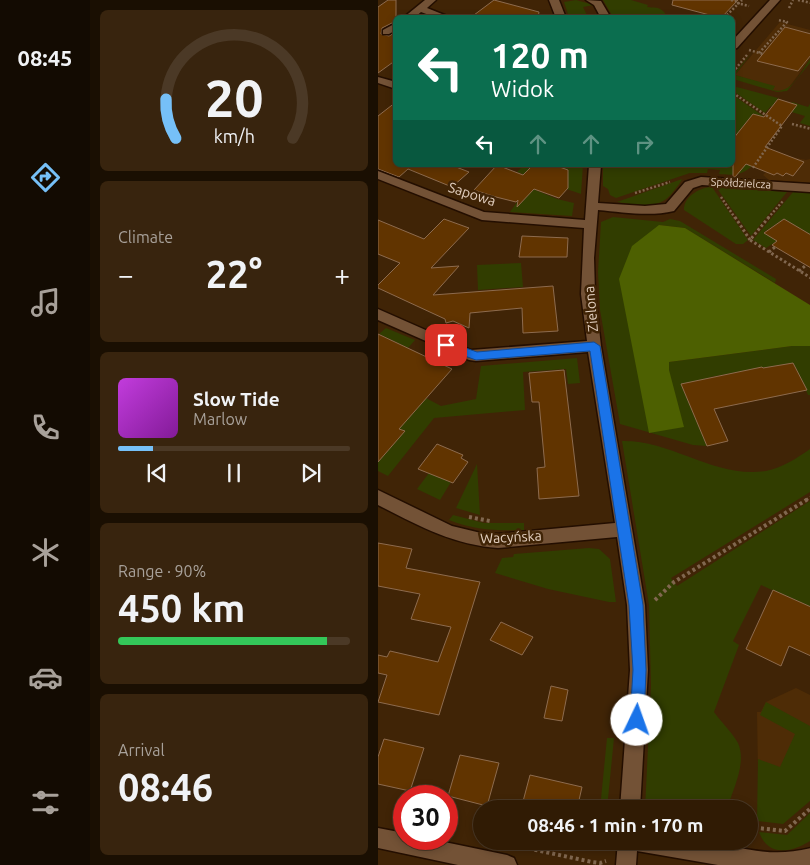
<!DOCTYPE html>
<meta charset="utf-8">
<style>
:root{--surface:#301b04;--page:#38240e;--text:#f1f3f6;--muted:#a8a19a;--line:#4b3926;--accent:#76c0f7}
body{margin:0;font-family:Ubuntu,sans-serif;background:var(--page);color:var(--text);height:100vh;display:flex;flex-direction:column;font-size:19px;white-space:nowrap}
*{box-sizing:border-box;margin:0}
p{font-size:16px;color:var(--muted)}
.icon{flex:none;width:28px;height:28px;fill:none;stroke:currentColor;stroke-width:2;stroke-linecap:round;stroke-linejoin:round}
.map{position:relative;flex:1;overflow:hidden}
.panel{display:flex;flex-direction:column;gap:10px;padding:10px;background:#1a0f02;width:288px}
.panel>*{flex:none}
.guide{position:absolute;left:15px;top:15px;width:342px;height:152px;border-radius:8px;box-shadow:0 2px 8px #0003,0 0 0 1px var(--line);background:#0b6e4f;color:#fff;overflow:hidden}
.speed{position:absolute;left:15px;top:785px;display:flex;gap:10px;font-size:25px;font-weight:700;text-align:center}
.speed>*{display:grid;place-content:center;width:65px;height:65px;border-radius:50%;background:var(--surface);box-shadow:0 2px 8px #0003,0 0 0 1px var(--line);line-height:1}
.speed .limit{border:8px solid #d22;background:#fff;color:#111}
.pin{position:absolute;display:grid;place-items:center;width:42px;height:42px;color:#fff;margin:-21px;border-radius:10px;box-shadow:0 2px 8px #0006}
.me{position:absolute;width:55px;margin:-28px;rotate:3deg;stroke-linejoin:round;filter:drop-shadow(0 0 4px #0008)}
.turn{display:flex;align-items:center;gap:18px;height:105px;padding:0 15px;font-size:22px}
.turn .icon{width:65px;height:65px;stroke-width:2.5}
.turn b{display:block;font-size:35px;line-height:42px}
.lanes{display:flex;align-items:center;height:48px;padding:0 15px;background:#0003;justify-content:center;gap:25px;direction:ltr}
.lanes .off{opacity:.35}
.big{font-size:38px;font-weight:700;line-height:1.1}
.panel .widget{flex:1;display:flex;flex-direction:column;justify-content:center;gap:8px;min-width:0;padding:0 18px;border-radius:8px;background:var(--page)}
.panel .dial{align-items:center;gap:0}
.dial svg{height:130px;overflow:visible;fill:none;stroke:var(--line);stroke-width:7;stroke-linecap:round;text-anchor:middle}
.dial text{fill:var(--text);stroke:none}
.song{display:flex;align-items:center;gap:15px}
.cover{width:60px;height:60px;border-radius:8px;background:linear-gradient(135deg,hsl(290 70% 55%),hsl(290 70% 35%))}
.played{height:5px;border-radius:2px;background:linear-gradient(90deg,var(--accent) 15%,var(--line) 15%)}
.keys{display:flex;justify-content:space-around;direction:ltr}
.heat{display:flex;justify-content:space-between;align-items:center;font-size:28px;direction:ltr}
.charge{height:8px;border-radius:4px;background:linear-gradient(90deg,#34c759 90%,var(--line) 0)}
.trip{position:absolute;left:95px;top:800px;width:285px;height:50px;border-radius:25px;background:var(--surface);box-shadow:0 2px 8px #0003,0 0 0 1px var(--line);font-weight:700;line-height:50px;text-align:center}
main{display:flex;flex:1;min-height:0}
.tab-bar{display:flex;flex-direction:column;width:90px;justify-content:space-around;align-items:center;background:#130b02;color:var(--muted)}
.tab-bar .icon{width:35px;height:35px}
.tab-bar .current{color:var(--accent)}
.tab-bar b{font-size:22px;color:var(--text)}
.map>svg:first-child{display:block}
.built{fill:#4e2c06}
.green{fill:#313d00}
.forest{fill:#4d6001}
.building{fill:#613400;stroke:#8d6b4e}
.lines{fill:none;stroke-linecap:round;stroke-linejoin:round}
.minor-casing{stroke:#230e00;stroke-width:3}
.path-far2{stroke:#80674f;stroke-width:2.5;stroke-dasharray:2 2;stroke-linecap:butt}
.path-far1{stroke:#80674f;stroke-width:3;stroke-dasharray:2.5 2.5;stroke-linecap:butt}
.path{stroke:#80674f;stroke-width:4;stroke-dasharray:3 3;stroke-linecap:butt}
.minor{fill:#735236;fill-rule:evenodd}
.route{fill:#1a73e8;stroke:#114b97}
.labels{text-anchor:middle;stroke-width:5;stroke-linejoin:round;paint-order:stroke}
.far-street-label{font-size:11px;fill:#e3d0c0;stroke:#402406}
.street-label{font-size:14px;fill:#e3d0c0;stroke:#402406}
</style>
<main>
<nav class="tab-bar">
<b>08:45</b>
<svg class="icon current" aria-label="directions" viewBox="0 0 24 24"><path d="M12 3l9 9-9 9-9-9zM9 14v-3h6M13 9l2 2-2 2"/></svg>
<svg class="icon" aria-label="music" viewBox="0 0 24 24"><path d="M9 18V5l10-2v13"/><circle cx="6" cy="18" r="3"/><circle cx="16" cy="16" r="3"/></svg>
<svg class="icon" aria-label="phone" viewBox="0 0 24 24"><path d="M5 4h4l2 5-3 2q2 4 5 5l2-3 5 2v4C11 20 4 13 5 4z"/></svg>
<svg class="icon" aria-label="climate" viewBox="0 0 24 24"><path d="M12 3v18M4 7l16 10M4 17L20 7"/></svg>
<svg class="icon" aria-label="car" viewBox="0 0 24 24"><path d="M5 17H2v-5l4-1 3-4h7l3 4 3 1v5h-3M9 17h6M6 11h13"/><circle cx="7" cy="17" r="2"/><circle cx="17" cy="17" r="2"/></svg>
<svg class="icon" aria-label="filters" viewBox="0 0 24 24"><path d="M4 7h16M4 17h16"/><circle cx="9" cy="7" r="2"/><circle cx="15" cy="17" r="2"/></svg>
</nav>
<section class="panel">
<div class="widget dial"><svg viewBox="0 0 100 80">
<path d="M14 69A42 42 0 1 1 86 69"/>
<path d="M14 69A42 42 0 0 1 8 45" stroke="#76c0f7"/>
<text x="50" y="56" font-size="32" font-weight="700">20</text>
<text x="50" y="72" font-size="11">km/h</text>
</svg></div>
<div class="widget"><p>Climate</p>
<div class="heat"><a>−</a><b class="big">22°</b><a>+</a></div>
</div>
<div class="widget">
<div class="song"><i class="cover"></i><div><b>Slow Tide</b><p>Marlow</p></div></div>
<div class="played"></div>
<div class="keys"><svg class="icon" aria-label="previous" viewBox="0 0 24 24"><path d="M18 5L8 12l10 7zM5 5v14"/></svg><svg class="icon" aria-label="pause" viewBox="0 0 24 24"><path d="M8 5v14M16 5v14"/></svg><svg class="icon" aria-label="next" viewBox="0 0 24 24"><path d="M6 5l10 7-10 7zM19 5v14"/></svg></div>
</div>
<div class="widget"><p>Range · 90%</p><b class="big">450 km</b><div class="charge"></div></div>
<div class="widget"><p>Arrival</p><b class="big">08:46</b></div>
</section>
<div class="map">
<svg width="433" height="865" viewBox="0 0 433 865">
<rect width="100%" height="100%" fill="#402406"/>
<g class="built">
<polygon points="402,22 432,30 432,59 409,90 402,92 394,90 396,87 357,75"/>
<polygon points="413,157 428,160 432,159 432,183 391,180 385,175 396,164 404,167"/>
<polygon points="418,688 432,695 432,788 380,771 379,712 383,712 388,702"/>
</g>
<g class="green">
<polygon points="198,0 216,5 205,7 210,17 191,17 186,2"/>
<path d="M225 0H253L270 5 269 7C276 8 281 6 287 13V17H235Z"/>
<path d="M374 52 357 75 397 86 395 90C413 95 423 72 432 59V63L409 91 399 92 355 79V75Z"/>
<polygon points="355,86 400,98 395,105 408,109 414,102 430,107 432,104 432,126 422,123 427,116 393,106 387,113 355,91"/>
<polygon points="355,95 388,118 375,114 355,139"/>
<path d="M373 157 380 159C368 174 361 176 341 174L342 170 330 169 329 173H312L238 198 232 195 230 189 225 186V165H354L364 168Z"/>
<polygon points="146,165 155,165 153,167 190,179 190,170 176,165 205,165 203,194 139,172"/>
<path d="M304 179C303 182 298 188 295 192 281 211 260 205 239 202Z"/>
<path d="M334 187 370 240 365 244H358L306 210C305 197 322 187 334 187Z"/>
<polygon points="338,187 409,192 373,236"/>
<polygon points="155,189 179,199 196,203 194,216 132,212 139,202 143,203"/>
<polygon points="415,192 432,193 432,235 406,219 386,232 399,241 388,248 375,240"/>
<polygon points="235,217 285,222 292,219 302,221 398,279 397,283 307,228 281,225 291,369 291,362 414,346 432,346 432,395 430,395 415,363 332,377 329,446 315,445 242,424 222,310 220,272 223,222"/>
<polygon points="143,263 145,287 100,290 99,265"/>
<polygon points="8,328 37,340 30,348 1,334"/>
<polygon points="199,358 202,383 190,384 188,369 145,372 147,410 56,418 10,476 0,471 0,452 7,454 26,431 0,419 0,411 14,398 38,410 48,398 63,406 98,399 103,366"/>
<path d="M244 441C294 440 338 479 388 471 404 468 419 458 432 449V492L293 578 299 586 432 501V607L383 585 355 641 361 645 336 712C343 722 354 732 360 743 369 763 355 789 349 809H267L273 686 271 605Z"/>
<polygon points="99,464 102,515 78,508"/>
<polygon points="51,473 73,482 62,500 39,489"/>
<path d="M75 515 106 523H146V530C120 531 95 530 71 520Z"/>
<polygon points="211,548 221,549 232,559 238,602 231,602 170,589 117,573 124,558 135,557 136,554"/>
<polygon points="388,702 432,726 432,801 405,824 379,821 380,759 402,767 417,734 382,715"/>
<polygon points="229,738 236,738 229,809 222,809"/>
<path d="M432 813V841C413 853 390 857 381 832L409 835Z"/>
</g>
<polygon class="forest" points="281,225 307,228 432,305 432,346 414,346 291,362 291,370 306,427 271,433 241,279 254,246"/>
<g class="building">
<polygon points="10,0 18,0 18,21 4,28 3,34 11,36 18,32 18,60 0,73 0,7"/>
<polygon points="116,0 161,12 160,18 92,18"/>
<polygon points="295,0 360,0 343,18 294,5"/>
<polygon points="407,27 433,34 433,55 420,71 379,61"/>
<polygon points="400,99 419,105 387,147 426,162 415,176 408,173 405,176 399,173 396,175 368,164 357,177 355,177 355,139 375,114 386,117"/>
<polygon points="18,102 18,165 73,165 91,172 74,187 30,169 21,177 0,169 0,116"/>
<polygon points="119,165 145,175 155,165 176,165 190,170 190,188 181,198 156,189 139,207 140,200 138,202 118,197 96,190"/>
<polygon points="66,219 91,228 53,268 81,266 55,295 175,286 180,331 145,333 144,308 92,313 91,328 75,321 68,323 67,319 0,288 0,285 22,263 0,254 0,220 46,239"/>
<polygon points="406,219 433,235 433,268 394,245 399,241 386,233"/>
<polygon points="144,236 190,238 189,257 141,257"/>
<polygon points="0,334 74,369 21,429 27,431 0,462"/>
<polygon points="415,363 429,390 336,409 350,441 329,446 303,384 384,367 385,368"/>
<polygon points="186,370 201,496 161,499 159,468 167,467 161,402 154,402 151,373"/>
<polygon points="59,444 85,455 83,458 90,462 75,483 40,469"/>
<polygon points="0,543 34,549 28,568 102,582 61,715 0,702 9,675 0,673 0,655 9,657 12,651 60,662 73,627 33,619 42,594 0,586"/>
<polygon points="395,590 433,607 433,656 411,646 403,666 368,649"/>
<polygon points="123,622 155,637 144,655 112,640"/>
<polygon points="173,686 190,690 184,721 166,718"/>
<polygon points="6,739 46,748 32,791 0,784 0,757"/>
<polygon points="82,755 121,763 109,806 70,796"/>
<polygon points="152,775 204,787 199,809 143,809"/>
</g>
<g class="lines">
<g class="minor-casing">
<g id="minor">
<polygon points="47,0 58,0 49,8 74,18 59,18 43,12 36,18 25,18"/>
<polygon points="171,0 181,0 188,18 178,18"/>
<polygon points="208,0 223,1 233,18 223,18 216,5"/>
<polygon points="392,0 402,0 359,48 355,49 355,40"/>
<polygon points="18,23 18,30 11,34 5,34 5,30"/>
<polygon points="0,77 18,82 18,89 0,83"/>
<path d="M211 165H223L220 203 267 206 288 204 307 182 323 177 433 184V192L324 185 315 188 296 211C272 217 244 212 220 210L216 258 217 294 223 346 267 605 270 670 262 809H242L252 670 249 605 239 537 120 548C75 545 39 525 0 505V490L74 526 103 533 120 534 237 523 210 352 98 361 91 360 0 320V309L93 350 209 341 203 294 206 228 104 220 0 179V171L106 212 207 220Z"/>
<polygon points="0,828 26,833 26,839 52,839 129,855 136,858 139,865 80,865 0,848"/>
<path d="M240 841C267 841 295 839 321 841 363 846 390 859 433 848V865H340L259 851 258 865H238Z"/>
</g>
</g>
<g class="path-far2">
<polyline points="353,0 360,2"/>
<polyline points="420,0 433,3"/>
<polyline points="359,3 371,6"/>
<polyline points="411,8 415,0"/>
<polyline points="346,18 364,0"/>
<polyline points="371,50 385,54"/>
<polyline points="381,53 409,22 400,20"/>
<polyline points="355,72 369,55"/>
<polyline points="355,93 404,126 374,169"/>
<polyline points="414,124 433,129"/>
<polyline points="257,193 292,182"/>
<polyline points="343,197 357,218"/>
<polyline points="390,218 405,201"/>
</g>
<g class="path-far1">
<polyline points="357,217 372,240"/>
<polyline points="391,217 372,240 433,278"/>
<polyline points="391,252 397,247"/>
<polyline points="421,271 427,266"/>
<polyline points="428,500 433,497"/>
</g>
<g class="path">
<polyline points="91,517 112,521"/>
<polyline points="277,600 296,582 430,499"/>
<polyline points="371,827 407,831 433,808"/>
<polyline points="139,846 214,862 222,863 228,861"/>
</g>
<use href="#minor" class="minor"/>
</g>
<polygon class="route" points="68,341 99,352 216,342 222,346 265,605 268,670 266,720 264,725 259,727 254,725 252,720 255,670 251,605 212,351 98,360 64,348 63,345"/>
<g class="labels">
<g class="far-street-label">
<text transform="translate(363 183) rotate(3)" y="4">Spółdzielcza</text>
</g>
<g class="street-label">
<text transform="translate(94 194) rotate(18)" y="5">Sapowa</text>
<text transform="translate(213 309) rotate(-95)" y="5">Zielona</text>
<text transform="translate(133 537) rotate(-3)" y="5">Wacyńska</text>
</g>
</g>
</svg>
<div class="speed"><div class="limit">30</div></div>
<div class="pin" style="left:68px;top:345px;background:#d93025"><svg class="icon" aria-label="arrive" viewBox="0 0 24 24"><path d="M6 21V4h12l-3 4 3 4H6"/></svg></div>
<svg class="me" style="left:259px;top:720px" viewBox="-20 -20 40 40"><circle r="19" fill="#fff"/><path d="M0-13L10 11 0 6-10 11z" fill="#1a73e8"/></svg>
<div class="trip">08:46 · 1 min · 170 m</div>
<div class="guide">
<div class="turn"><svg class="icon" aria-label="left" viewBox="0 0 24 24"><path d="M17 20v-9H6M10 6l-5 5 5 5"/></svg><div><b>120 m</b>Widok</div></div>
<div class="lanes"><svg class="icon" aria-label="left" viewBox="0 0 24 24"><path d="M17 20v-9H6M10 6l-5 5 5 5"/></svg><svg class="icon off" aria-label="ahead" viewBox="0 0 24 24"><path d="M12 20V5M6 11l6-6 6 6"/></svg><svg class="icon off" aria-label="ahead" viewBox="0 0 24 24"><path d="M12 20V5M6 11l6-6 6 6"/></svg><svg class="icon off" aria-label="right" viewBox="0 0 24 24"><path d="M7 20v-9h11M14 6l5 5-5 5"/></svg></div>
</div>
</div>
</main>
